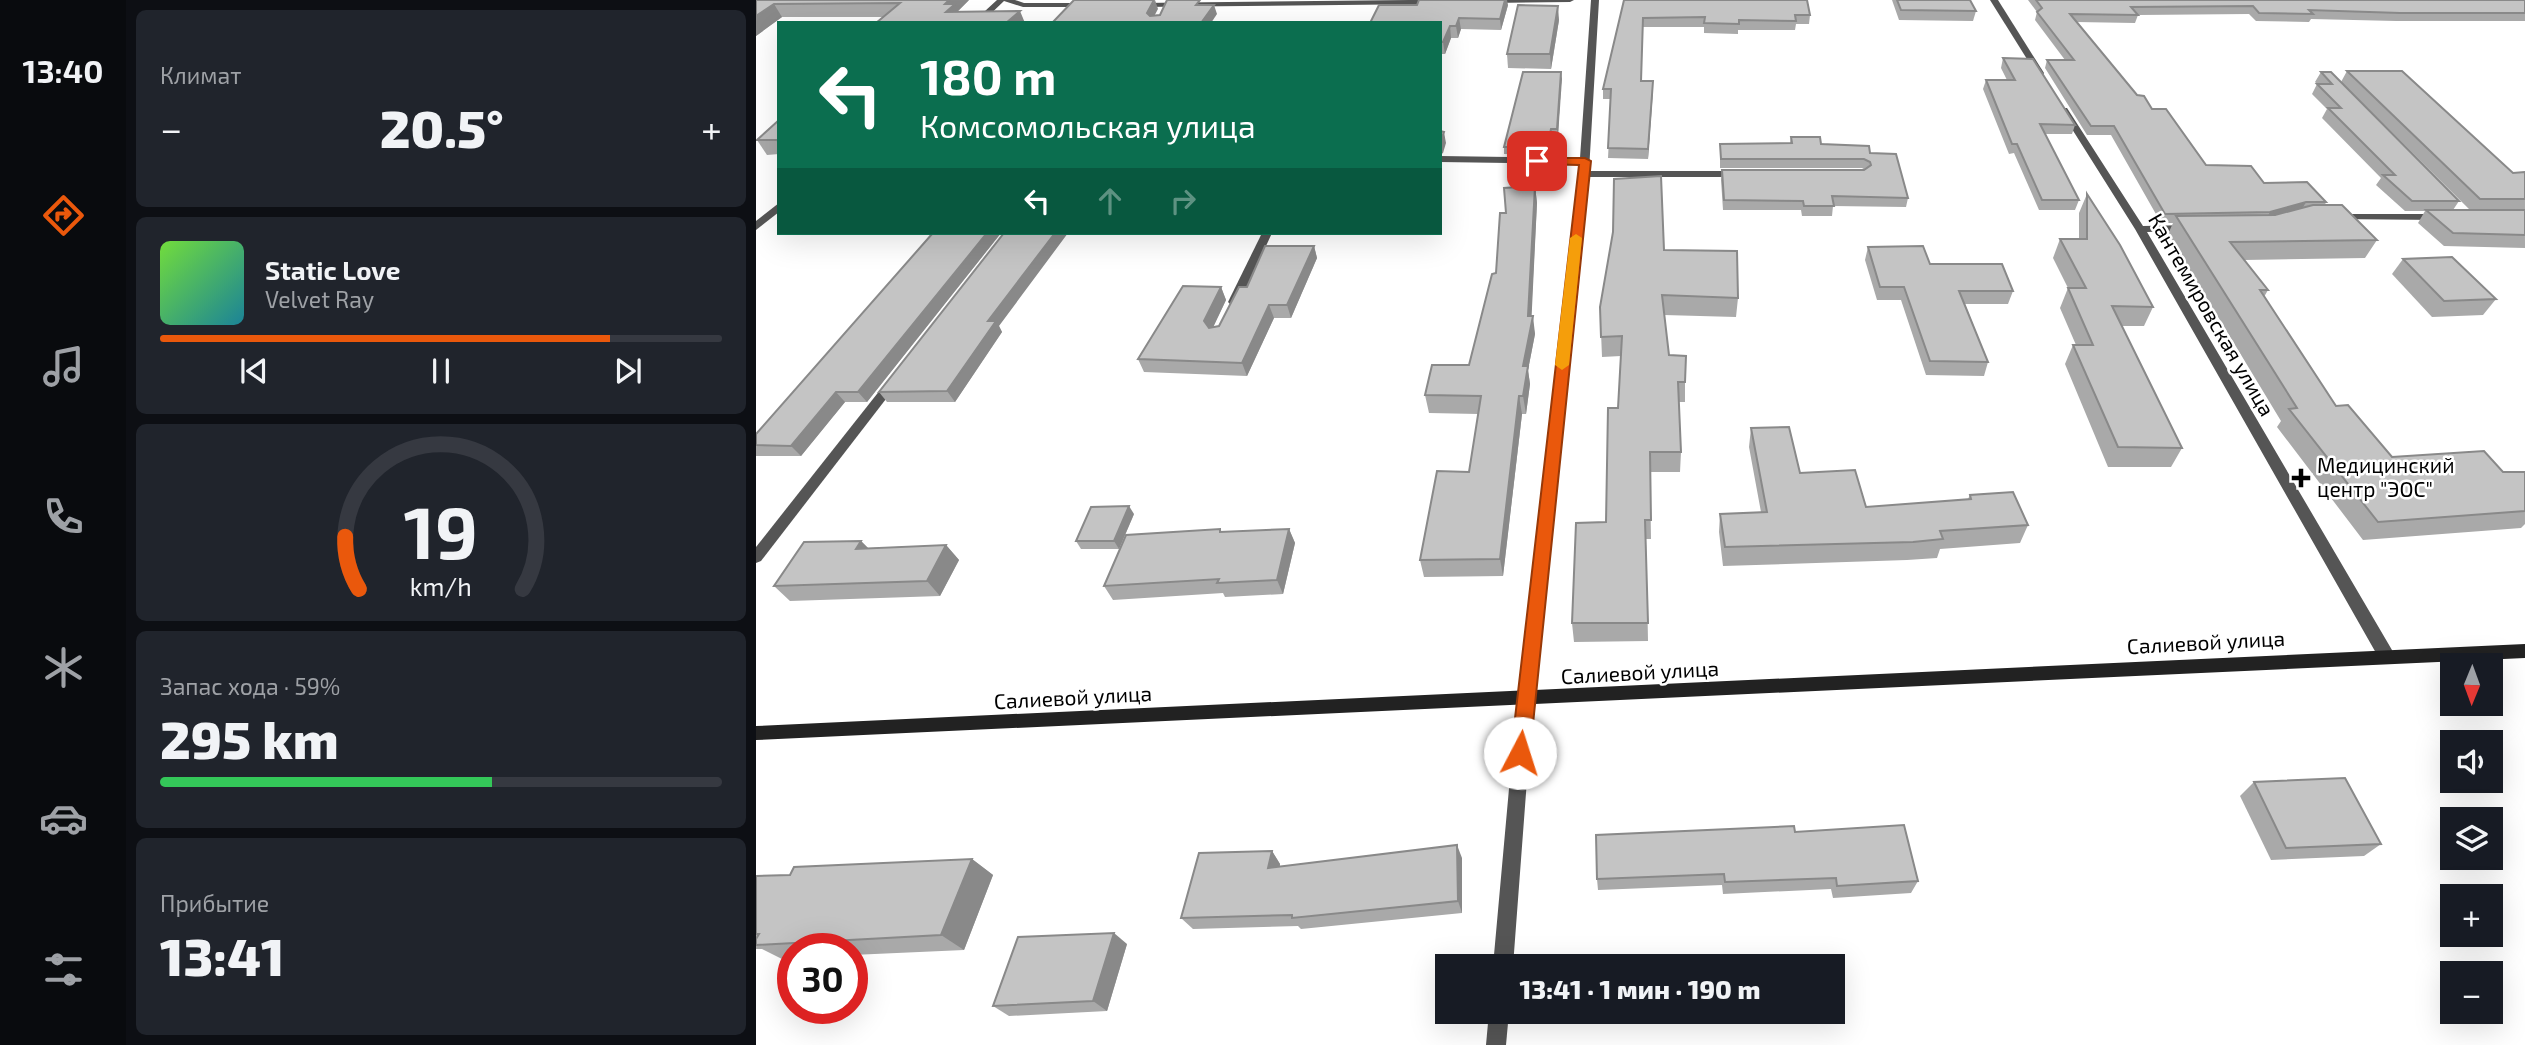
<!DOCTYPE html>
<html lang="ru">
<meta charset="utf-8">
<style>
:root{--surface:#171b24;--page:#20242c;--text:#f1f3f6;--muted:#9ea1a6;--line:#363941;--accent:#ea580c}
body{margin:0;font-family:"Exo 2",sans-serif;background:var(--page);color:var(--text);height:100vh;display:flex;flex-direction:column;font-size:26px;white-space:nowrap}
*{box-sizing:border-box;margin:0}
p{font-size:23px;color:var(--muted)}
.icon{flex:none;width:38px;height:38px;fill:none;stroke:currentColor;stroke-width:2;stroke-linecap:round;stroke-linejoin:round}
.map{position:relative;flex:1;overflow:hidden}
.panel{display:flex;flex-direction:column;gap:10px;padding:10px;background:#0d0f14;width:630px}
.panel>*{flex:none}
.top-card{position:absolute;left:21px;top:21px;width:665px;height:214px;border-radius:0px;box-shadow:0 7px 28px #0002;background:#0b6e4f;color:#fff;overflow:hidden}
.needle{width:46px;rotate:181deg}
.fabs{position:absolute;left:1684px;top:653px;display:grid;gap:14px}
.fabs a{display:grid;place-items:center;width:63px;height:63px;border-radius:0px;background:var(--surface);box-shadow:0 7px 28px #0002;font-size:35px}
.speed{position:absolute;left:21px;top:933px;display:flex;gap:14px;font-size:35px;font-weight:700;text-align:center}
.speed>*{display:grid;place-content:center;width:91px;height:91px;border-radius:50%;background:var(--surface);box-shadow:0 7px 28px #0002;line-height:1}
.speed .limit{border:10px solid #d22;background:#fff;color:#111}
.pin{position:absolute;display:grid;place-items:center;width:60px;height:60px;color:#fff;margin:-30px;border-radius:14px;box-shadow:0 4px 10px #0006}
.me{position:absolute;width:77px;margin:-38px;rotate:5deg;stroke-linejoin:round;filter:drop-shadow(0 0 5px #0008)}
.turn{display:flex;align-items:center;gap:24px;height:147px;padding:0 28px;font-size:32px}
.turn .icon{width:91px;height:91px;stroke-width:2.5}
.turn b{display:block;font-size:49px;line-height:60px}
.lanes{display:flex;align-items:center;height:66px;padding:0 28px;background:#0003;justify-content:center;gap:35px;direction:ltr}
.lanes .off{opacity:.35}
.big{font-size:52px;font-weight:800;line-height:1.1}
.panel .card{flex:1;display:flex;flex-direction:column;justify-content:center;gap:10px;min-width:0;padding:0 24px;border-radius:10px;background:var(--page)}
.panel .dial{align-items:center;gap:0}
.dial svg{height:182px;overflow:visible;fill:none;stroke:var(--line);stroke-width:7;stroke-linecap:round;text-anchor:middle}
.dial text{fill:var(--text);stroke:none}
.song{display:flex;align-items:center;gap:21px}
.cover{width:84px;height:84px;border-radius:10px;background:linear-gradient(135deg,hsl(100 70% 55%),hsl(190 70% 35%))}
.played{height:7px;border-radius:4px;background:linear-gradient(90deg,var(--accent) 80%,var(--line) 80%)}
.keys{display:flex;justify-content:space-around;direction:ltr}
.heat{display:flex;justify-content:space-between;align-items:center;font-size:38px;direction:ltr}
.charge{height:10px;border-radius:5px;background:linear-gradient(90deg,#34c759 59%,var(--line) 0)}
.trip{position:absolute;left:679px;top:954px;width:410px;height:70px;border-radius:0px;background:var(--surface);box-shadow:0 7px 28px #0002;font-weight:800;line-height:70px;text-align:center}
main{display:flex;flex:1;min-height:0}
.tab-bar{display:flex;flex-direction:column;width:126px;justify-content:space-around;align-items:center;background:#090b0e;color:var(--muted)}
.tab-bar .icon{width:49px;height:49px}
.tab-bar .on{color:var(--accent)}
.tab-bar b{font-size:32px;color:var(--text)}
.map>svg:first-child{display:block}
.lines{fill:none;stroke-linecap:round;stroke-linejoin:round}
.street{fill:#555;fill-rule:evenodd}
.secondary{fill:#222;fill-rule:evenodd}
.wall{fill:#a9a9a9}
.shaded-wall{fill:#898989}
.building{fill:#c4c4c4;stroke:#898989;stroke-width:2}
.route{fill:#ea580c;stroke:#983908;stroke-width:2}
.slow{fill:#f59e0b}
.poi-dot{fill:#000;stroke:#fff;stroke-width:2.5}
.labels{text-anchor:middle;stroke-width:5;stroke-linejoin:round;paint-order:stroke}
.street-label{font-size:21px;fill:#000;stroke:#fff}
.poi-label{font-size:21px;fill:#000;stroke:#fff;text-anchor:start}
</style>
<main>
<nav class="tab-bar">
<b>13:40</b>
<svg class="icon on" aria-label="directions" viewBox="0 0 24 24"><path d="M12 3l9 9-9 9-9-9zM9 14v-3h6M13 9l2 2-2 2"/></svg>
<svg class="icon" aria-label="music" viewBox="0 0 24 24"><path d="M9 18V5l10-2v13"/><circle cx="6" cy="18" r="3"/><circle cx="16" cy="16" r="3"/></svg>
<svg class="icon" aria-label="phone" viewBox="0 0 24 24"><path d="M5 4h4l2 5-3 2q2 4 5 5l2-3 5 2v4C11 20 4 13 5 4z"/></svg>
<svg class="icon" aria-label="climate" viewBox="0 0 24 24"><path d="M12 3v18M4 7l16 10M4 17L20 7"/></svg>
<svg class="icon" aria-label="car" viewBox="0 0 24 24"><path d="M5 17H2v-5l4-1 3-4h7l3 4 3 1v5h-3M9 17h6M6 11h13"/><circle cx="7" cy="17" r="2"/><circle cx="17" cy="17" r="2"/></svg>
<svg class="icon" aria-label="filters" viewBox="0 0 24 24"><path d="M4 7h16M4 17h16"/><circle cx="9" cy="7" r="2"/><circle cx="15" cy="17" r="2"/></svg>
</nav>
<section class="panel">
<div class="card"><p>Климат</p>
<div class="heat"><a>−</a><b class="big">20.5°</b><a>+</a></div>
</div>
<div class="card">
<div class="song"><i class="cover"></i><div><b>Static Love</b><p>Velvet Ray</p></div></div>
<div class="played"></div>
<div class="keys"><svg class="icon" aria-label="previous" viewBox="0 0 24 24"><path d="M18 5L8 12l10 7zM5 5v14"/></svg><svg class="icon" aria-label="pause" viewBox="0 0 24 24"><path d="M8 5v14M16 5v14"/></svg><svg class="icon" aria-label="next" viewBox="0 0 24 24"><path d="M6 5l10 7-10 7zM19 5v14"/></svg></div>
</div>
<div class="card dial"><svg viewBox="0 0 100 80">
<path d="M14 69A42 42 0 1 1 86 69"/>
<path d="M14 69A42 42 0 0 1 8 46" stroke="#ea580c"/>
<text x="50" y="56" font-size="32" font-weight="700">19</text>
<text x="50" y="72" font-size="11">km/h</text>
</svg></div>
<div class="card"><p>Запас хода · 59%</p><b class="big">295 km</b><div class="charge"></div></div>
<div class="card"><p>Прибытие</p><b class="big">13:41</b></div>
</section>
<div class="map">
<svg width="1769" height="1045" viewBox="0 0 1769 1045">
<rect width="100%" height="100%" fill="#fff"/>
<g class="lines">
<g class="street">
<polygon points="241,0 259,0 268,3 332,3 336,5 332,7 267,7 248,1 225,23 216,23"/>
<polygon points="653,0 680,0 683,2 679,4 384,7 380,5 384,3"/>
<polygon points="731,0 818,0 814,2 734,3"/>
<polygon points="835,0 843,0 833,171 984,171 989,174 984,177 832,177 777,700 757,966 737,966 761,700 824,164 684,162 684,156 824,158"/>
<polygon points="1234,0 1242,0 1288,73 1287,75 1281,75"/>
<polygon points="1305,108 1311,108 1387,226 1433,225 1438,228 1433,231 1391,232 1636,650 1638,655 1636,660 1630,662 1624,660 1379,229 1304,110"/>
<polygon points="23,203 23,212 0,230 0,221"/>
<polygon points="1581,214 1684,214 1689,217 1684,220 1577,219 1576,217"/>
<polygon points="506,233 516,233 484,302 482,304 474,304 472,302"/>
<polygon points="136,379 142,383 140,386 5,561 0,563 0,547 132,380"/>
<polygon points="733,1012 753,1012 750,1045 730,1045"/>
</g>
<polygon class="secondary" points="1769,644 1769,658 0,740 0,726"/>
</g>
<g class="wall">
<polygon points="0,0 213,0 202,11 127,17 26,17 0,36"/>
<polygon points="868,0 1054,15 1053,24 1040,24 1039,30 982,30 982,34 948,33 948,27 887,27 885,81 897,81 892,159 852,158 855,99 847,99 847,89"/>
<polygon points="1136,0 1214,0 1220,11 1217,21 1143,20"/>
<polygon points="1272,0 1769,0 1769,21 1640,21 1555,19 1553,22 1500,21 1493,14 1382,15 1379,23 1320,22 1381,95 1396,109 1450,165 1570,202 1569,205 1621,240 1609,258 1488,260 1512,290 1508,297 1580,406 1636,457 1747,472 1769,472 1769,524 1765,528 1607,540 1521,427 1525,421 1412,234 1417,223 1405,223 1355,135 1331,135 1289,68 1291,60 1309,60 1279,20 1281,12"/>
<polygon points="752,5 745,30 705,29 702,38 695,38 689,54 684,54 684,23"/>
<polygon points="803,20 795,69 752,68 751,54"/>
<polygon points="1247,58 1319,125 1316,134 1289,134 1323,200 1319,210 1283,210 1258,153 1253,154 1227,89 1230,80 1251,80 1245,68"/>
<polygon points="1591,71 1757,173 1769,172 1769,248 1688,246 1662,223 1669,211 1649,211 1620,185 1625,178 1566,118 1571,109 1556,94 1561,84 1559,82 1565,72 1703,201 1697,210 1714,210 1585,82"/>
<polygon points="805,72 802,136 796,137 792,155 748,154 748,147"/>
<polygon points="23,120 23,154 11,155 1,140"/>
<polygon points="1035,137 1114,153 1152,198 1150,207 1077,206 1076,216 1046,216 1045,210 967,210 965,180 966,170 1109,170 1106,168 964,168 964,144 1034,143"/>
<polygon points="779,186 781,203 775,316 779,334 772,370 774,384 770,414 766,414 747,576 668,577 664,560 713,472 722,414 673,413 669,395 713,365 740,273 750,213"/>
<polygon points="1331,194 1397,307 1388,326 1366,326 1426,448 1415,467 1352,467 1309,364 1317,345 1320,345 1304,308 1312,288 1297,258 1304,239 1323,239 1323,213"/>
<polygon points="183,233 245,233 111,402 89,402 45,456 0,456 0,434"/>
<polygon points="558,246 561,258 535,318 518,318 491,376 388,372 382,359 465,287 470,300 457,327 463,326 491,287"/>
<polygon points="1112,247 1174,264 1257,291 1252,304 1209,304 1232,362 1228,376 1170,375 1145,300 1121,300 1109,260"/>
<polygon points="908,250 982,298 980,317 908,315 913,355 929,382 929,402 923,402 925,452 924,472 894,472 895,539 890,539 892,641 818,642 816,623 850,522 862,408 865,356 846,357 844,307"/>
<polygon points="1647,259 1740,299 1727,315 1676,317 1636,274"/>
<polygon points="243,326 246,332 199,402 131,402 123,392"/>
<polygon points="995,428 1044,473 1110,507 1212,499 1214,495 1272,525 1264,543 1184,549 1181,558 1151,560 967,566 963,532 964,514 1005,512 993,447"/>
<polygon points="378,514 363,549 325,549 320,541"/>
<polygon points="464,529 466,532 533,529 539,543 527,594 469,597 467,593 357,600 348,586"/>
<polygon points="105,541 112,548 190,545 203,560 184,596 34,601 18,586"/>
<polygon points="1498,782 1625,844 1608,856 1515,860 1484,796"/>
<polygon points="1039,832 1162,881 1155,893 1077,898 1075,889 967,894 966,885 842,890 841,879"/>
<polygon points="516,851 524,864 524,867 706,858 706,913 545,929 542,926 437,929 425,918"/>
<polygon points="216,859 237,875 208,950 96,955 96,948 37,948 37,959 26,959 6,949 0,949 0,876 34,875"/>
<polygon points="371,944 351,1011 253,1016 237,1006"/>
</g>
<g class="shaded-wall">
<polygon points="193,0 213,0 202,11 206,18 190,12 189,4"/>
<polygon points="399,0 402,9 395,22 391,13"/>
<polygon points="749,0 751,0 752,5 745,30 744,19"/>
<polygon points="18,4 26,17 0,36 0,16"/>
<polygon points="458,5 461,14 455,23 445,23"/>
<polygon points="802,6 803,20 795,69 794,54"/>
<polygon points="264,11 269,23 250,23"/>
<polygon points="703,18 705,29 702,38 700,26"/>
<polygon points="694,26 695,38 689,54 687,42"/>
<polygon points="805,72 806,79 802,136 801,129"/>
<polygon points="897,81 897,91 892,159 892,149"/>
<polygon points="795,129 796,137 792,155 791,147"/>
<polygon points="688,132 690,143 687,153 684,155 684,142"/>
<polygon points="779,186 781,203 775,329 777,316 779,334 772,370 774,384 770,414 767,396 767,366 772,316"/>
<polygon points="1550,202 1545,211 1509,221 1514,212"/>
<polygon points="231,233 245,233 111,402 102,392"/>
<polygon points="299,233 312,233 243,326 246,332 199,402 191,391 232,321"/>
<polygon points="558,246 561,258 535,318 531,305"/>
<polygon points="465,287 470,300 454,334 448,321"/>
<polygon points="513,305 518,318 491,376 486,363"/>
<polygon points="80,392 89,402 45,456 35,446"/>
<polygon points="763,396 766,414 747,576 744,559"/>
<polygon points="373,506 378,514 363,549 358,541"/>
<polygon points="533,529 539,543 527,594 521,580"/>
<polygon points="105,541 120,556 100,549"/>
<polygon points="190,545 203,560 184,596 171,581"/>
<polygon points="701,845 706,858 706,913 702,901"/>
<polygon points="516,851 524,864 521,881 512,868"/>
<polygon points="216,859 237,875 208,950 185,935"/>
<polygon points="358,933 371,944 351,1011 337,1001"/>
</g>
<g class="building">
<polygon points="0,0 193,0 189,4 199,4 190,12 264,11 250,23 120,23 144,3 18,4 0,16"/>
<polygon points="318,0 398,0 391,13 394,16 404,15 411,0 444,0 440,5 458,5 445,23 296,23"/>
<polygon points="663,0 749,0 744,19 703,18 700,26 694,26 687,42 684,42 684,23 614,23 623,5 661,5"/>
<polygon points="868,0 1051,0 1054,15 1039,15 1040,21 983,20 983,24 948,23 949,17 887,18 885,81 897,81 892,149 852,148 855,89 847,89"/>
<polygon points="1141,0 1214,0 1220,11 1145,10"/>
<polygon points="1280,0 1769,0 1769,13 1644,13 1553,10 1557,14 1503,13 1497,6 1375,7 1382,15 1314,14 1381,95 1388,96 1396,109 1410,109 1450,165 1495,166 1508,183 1551,182 1570,202 1550,202 1514,212 1409,214 1358,126 1335,126 1291,60 1318,60 1281,12 1286,8"/>
<polygon points="762,5 802,6 794,54 751,54"/>
<polygon points="1247,58 1277,59 1319,125 1284,124 1323,200 1286,200 1261,144 1256,144 1230,80 1259,80"/>
<polygon points="1591,71 1646,71 1757,173 1769,172 1769,199 1724,199"/>
<polygon points="767,72 805,72 801,129 795,129 791,147 748,147"/>
<polygon points="1565,72 1575,72 1703,201 1656,201 1627,175 1639,175 1572,108 1585,108 1561,84 1576,84"/>
<polygon points="23,120 23,142 21,140 1,140"/>
<polygon points="684,131 688,132 684,142"/>
<polygon points="1035,137 1064,137 1065,144 1113,146 1114,153 1140,154 1152,198 1076,196 1078,206 1048,206 1047,201 968,200 966,170 1108,170 1115,165 1114,162 1108,159 965,159 964,144 1036,143"/>
<polygon points="905,176 908,250 981,251 982,298 906,295 913,355 930,356 929,382 922,382 925,452 894,452 895,520 889,520 892,623 816,623 820,523 850,522 852,408 862,408 866,336 845,337 844,307 857,232 858,179"/>
<polygon points="779,186 772,316 777,316 767,366 772,366 767,396 763,396 744,559 664,560 681,471 713,472 725,396 669,395 676,365 713,365 736,274 740,273 744,213 750,213 748,188"/>
<polygon points="1331,194 1364,245 1397,307 1356,306 1426,448 1362,447 1317,345 1337,345 1312,288 1330,288 1304,239 1331,239"/>
<polygon points="1557,205 1586,205 1621,240 1474,242 1512,290 1504,290 1580,406 1592,405 1636,457 1728,451 1747,472 1769,472 1769,511 1622,522 1533,409 1541,408 1420,216 1519,215"/>
<polygon points="1670,210 1769,210 1769,235 1697,233"/>
<polygon points="183,233 231,233 102,392 80,392 35,446 0,445 0,434 176,234"/>
<polygon points="248,233 299,233 232,321 240,321 191,391 123,392"/>
<polygon points="509,246 558,246 531,305 513,305 486,363 382,359 427,286 465,287 448,321 453,328 463,326 483,287 491,287"/>
<polygon points="1167,246 1174,264 1246,264 1257,291 1203,291 1232,362 1174,361 1148,287 1124,287 1112,247"/>
<polygon points="1696,257 1740,299 1688,301 1647,259"/>
<polygon points="1033,427 1044,473 1099,470 1110,507 1215,499 1214,495 1257,492 1272,525 1184,531 1187,539 1157,542 969,547 964,514 1011,512 995,428"/>
<polygon points="373,506 358,541 320,541 335,507"/>
<polygon points="464,529 464,532 533,529 521,580 461,583 463,579 348,586 370,535"/>
<polygon points="105,541 100,549 190,545 171,581 18,586 48,542"/>
<polygon points="1589,778 1625,844 1530,848 1498,782"/>
<polygon points="1148,825 1162,881 1081,886 1080,878 969,882 968,874 841,879 840,835 1038,826 1039,832"/>
<polygon points="701,845 702,901 536,918 536,915 425,918 443,853 516,851 512,868"/>
<polygon points="216,859 185,935 0,945 0,939 3,934 0,934 0,876 34,875 38,867"/>
<polygon points="358,933 337,1001 237,1006 262,937"/>
</g>
<polygon class="route" points="777,158 829,158 835,161 774,753 771,759 764,762 757,759 755,753 823,165 781,164 775,161"/>
<polygon class="slow" points="820,234 826,238 813,365 806,370 799,365 814,238"/>
<path class="poi-dot" d="M1541.5 467.5h7v7h7v7h-7v7h-7v-7h-7v-7h7z"/>
<g class="labels">
<g class="street-label">
<text transform="translate(1455 315) rotate(60)" y="7">Кантемировская улица</text>
<text transform="translate(1450 643) rotate(-3)" y="7">Салиевой улица</text>
<text transform="translate(884 673) rotate(-3)" y="7">Салиевой улица</text>
<text transform="translate(317 698) rotate(-3)" y="7">Салиевой улица</text>
</g>
<g class="poi-label">
<text x="1561" y="473">Медицинский<tspan x="1561" dy="24">центр "ЭОС"</tspan></text>
</g>
</g>
</svg>
<div class="fabs">
<a><svg class="needle" viewBox="-14 -14 28 28"><path d="M0-13l5 13h-10z" fill="#e53935"/><path d="M0 13l5-13h-10z" fill="#9ea1a6"/></svg></a>
<a><svg class="icon" aria-label="sound" viewBox="0 0 24 24"><path d="M4 9h4l5-4v14l-5-4H4zM17 9q2 3 0 6"/></svg></a>
<a><svg class="icon" aria-label="layers" viewBox="0 0 24 24"><path d="M12 4l9 5-9 5-9-5zM3 14l9 5 9-5"/></svg></a>
<a>+</a>
<a>−</a>
</div>
<div class="speed"><div class="limit">30</div></div>
<div class="pin" style="left:781px;top:161px;background:#d93025"><svg class="icon" aria-label="arrive" viewBox="0 0 24 24"><path d="M6 21V4h12l-3 4 3 4H6"/></svg></div>
<svg class="me" style="left:764px;top:753px" viewBox="-20 -20 40 40"><circle r="19" fill="#fff"/><path d="M0-13L10 11 0 6-10 11z" fill="#ea580c"/></svg>
<div class="trip">13:41 · 1 мин · 190 m</div>
<div class="top-card">
<div class="turn"><svg class="icon" aria-label="left" viewBox="0 0 24 24"><path d="M17 20v-9H6M10 6l-5 5 5 5"/></svg><div><b>180 m</b>Комсомольская улица</div></div>
<div class="lanes"><svg class="icon" aria-label="left" viewBox="0 0 24 24"><path d="M17 20v-9H6M10 6l-5 5 5 5"/></svg><svg class="icon off" aria-label="ahead" viewBox="0 0 24 24"><path d="M12 20V5M6 11l6-6 6 6"/></svg><svg class="icon off" aria-label="right" viewBox="0 0 24 24"><path d="M7 20v-9h11M14 6l5 5-5 5"/></svg></div>
</div>
</div>
</main>
